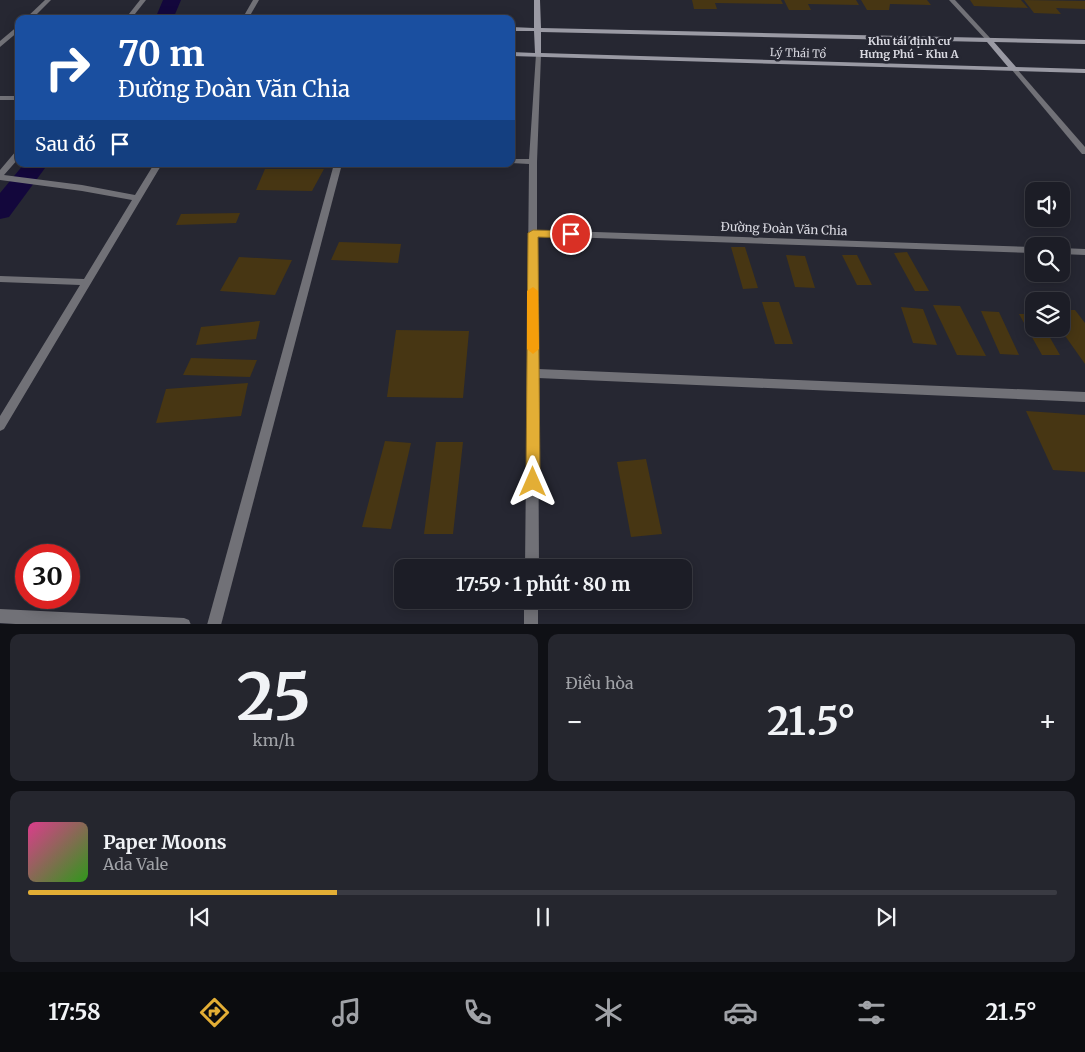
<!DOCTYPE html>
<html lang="vi">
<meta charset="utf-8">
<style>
:root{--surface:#1c1d26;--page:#25262e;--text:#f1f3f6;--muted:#a0a2a7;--line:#3a3b43;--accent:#e3ae35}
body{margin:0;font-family:Merriweather,serif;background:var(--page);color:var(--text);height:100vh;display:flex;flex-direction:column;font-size:19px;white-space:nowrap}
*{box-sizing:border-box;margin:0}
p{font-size:16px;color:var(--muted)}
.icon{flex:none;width:28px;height:28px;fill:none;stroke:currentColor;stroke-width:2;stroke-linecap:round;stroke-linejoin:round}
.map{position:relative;height:624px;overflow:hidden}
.sheet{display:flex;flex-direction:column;gap:10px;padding:10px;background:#0f1015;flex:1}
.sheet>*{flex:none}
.banner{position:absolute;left:15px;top:15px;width:500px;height:152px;border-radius:10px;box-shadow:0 2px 12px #0003,0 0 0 1px var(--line);background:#1a4fa0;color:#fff;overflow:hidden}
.controls{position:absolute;left:1025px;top:182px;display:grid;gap:10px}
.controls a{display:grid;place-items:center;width:45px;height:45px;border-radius:10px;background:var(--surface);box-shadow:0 2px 12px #0003,0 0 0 1px var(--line);font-size:25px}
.speed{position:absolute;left:15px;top:544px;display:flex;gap:10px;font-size:25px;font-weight:700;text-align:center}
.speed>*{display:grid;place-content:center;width:65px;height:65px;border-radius:50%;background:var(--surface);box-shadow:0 2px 12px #0003,0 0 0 1px var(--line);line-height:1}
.speed .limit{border:8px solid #d22;background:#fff;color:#111}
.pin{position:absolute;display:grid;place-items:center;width:42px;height:42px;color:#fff;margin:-21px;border:2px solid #fff;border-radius:50%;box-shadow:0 1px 5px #0007}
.me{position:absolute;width:55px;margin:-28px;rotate:0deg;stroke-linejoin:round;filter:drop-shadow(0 0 4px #0008)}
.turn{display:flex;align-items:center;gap:18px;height:105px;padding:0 20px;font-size:22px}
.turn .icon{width:65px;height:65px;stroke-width:2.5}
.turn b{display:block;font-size:35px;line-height:42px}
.then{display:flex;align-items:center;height:48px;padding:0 20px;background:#0003;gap:10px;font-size:19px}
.big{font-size:38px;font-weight:700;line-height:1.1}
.sheet .widget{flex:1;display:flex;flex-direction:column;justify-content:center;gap:8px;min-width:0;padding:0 18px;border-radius:10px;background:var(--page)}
.sheet .dial{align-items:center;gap:0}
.dial b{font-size:65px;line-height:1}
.song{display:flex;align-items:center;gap:15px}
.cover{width:60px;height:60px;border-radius:8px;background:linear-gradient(135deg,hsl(330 70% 55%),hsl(110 70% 35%))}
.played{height:5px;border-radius:2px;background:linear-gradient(90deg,var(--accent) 30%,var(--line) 30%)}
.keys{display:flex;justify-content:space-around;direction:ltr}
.heat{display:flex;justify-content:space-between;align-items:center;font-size:28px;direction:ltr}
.sheet .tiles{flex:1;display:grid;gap:10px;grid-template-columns:1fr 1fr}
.widget:last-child{grid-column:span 2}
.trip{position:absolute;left:394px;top:559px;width:298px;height:50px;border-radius:10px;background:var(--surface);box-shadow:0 2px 12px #0003,0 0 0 1px var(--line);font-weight:700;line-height:50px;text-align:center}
.menu{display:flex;height:80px;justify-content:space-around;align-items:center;background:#0b0c0f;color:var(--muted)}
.menu .icon{width:35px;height:35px}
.menu .on{color:var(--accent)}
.menu b{font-size:22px;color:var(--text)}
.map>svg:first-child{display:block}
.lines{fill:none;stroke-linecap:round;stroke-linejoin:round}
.canal{fill:#13073c;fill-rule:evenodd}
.building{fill:#473613}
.street{fill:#717177;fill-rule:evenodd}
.secondary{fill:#9a9aa4;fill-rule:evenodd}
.route{fill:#e3ae35;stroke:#947122}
.slow{fill:#f59e0b}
.labels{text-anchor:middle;stroke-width:5;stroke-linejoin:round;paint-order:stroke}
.far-neighbourhood-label{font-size:11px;font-weight:bold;fill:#d9d9e1;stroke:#262732}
.far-street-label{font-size:11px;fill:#d9d9e1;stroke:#262732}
.street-label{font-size:12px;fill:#d9d9e1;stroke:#262732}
</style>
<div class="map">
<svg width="1085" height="625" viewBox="0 0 1085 625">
<rect width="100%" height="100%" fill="#262732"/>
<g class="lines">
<g class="canal">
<polygon points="163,0 181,0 173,19 155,19"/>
<polygon points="24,164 48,164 9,217 0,219 0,193"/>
</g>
</g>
<g class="building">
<polygon points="692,0 781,0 783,4 715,3 717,9 694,9"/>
<polygon points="784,0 856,0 859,5 808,4 811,10 789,10"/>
<polygon points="861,0 927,0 931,5 890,4 889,10 867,10"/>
<polygon points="970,0 1021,0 1028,8 974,6"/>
<polygon points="1024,0 1085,1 1085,9 1056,8 1061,14 1034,13"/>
<polygon points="108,14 105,19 45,19 48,16"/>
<polygon points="265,169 324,169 312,191 256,190"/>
<polygon points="240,213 236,223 176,225 181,214"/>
<polygon points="339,242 401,244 398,263 331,260"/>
<polygon points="731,247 745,247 758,288 743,289"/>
<polygon points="907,252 929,291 915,291 894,253"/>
<polygon points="786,255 805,256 815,288 795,287"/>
<polygon points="842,255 857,255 872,285 857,285"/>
<polygon points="239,257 292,260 275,295 220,291"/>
<polygon points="762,302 779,302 793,344 775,344"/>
<polygon points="933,305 960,306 986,356 957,355"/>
<polygon points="901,307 923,309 937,345 913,343"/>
<polygon points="1061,310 1075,310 1085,323 1085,364 1061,330"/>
<polygon points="981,311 999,312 1019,355 1000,354"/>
<polygon points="1019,314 1034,314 1034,329 1045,329 1060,355 1042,355"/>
<polygon points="260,321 256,339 196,345 201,327"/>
<polygon points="396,330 469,331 463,398 387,397"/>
<polygon points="191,358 257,360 250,377 183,375"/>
<polygon points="248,383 241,416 156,423 166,389"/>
<polygon points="1026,411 1085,415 1085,472 1053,470"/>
<polygon points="385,441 411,443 391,529 362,527"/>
<polygon points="436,442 463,442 453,534 424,534"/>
<polygon points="646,459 662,534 631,537 617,462"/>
</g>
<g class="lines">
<g class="street">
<polygon points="45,0 51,0 32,19 25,19"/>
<polygon points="140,0 146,0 131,19 125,19"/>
<polygon points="253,0 259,0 248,19 242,19"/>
<polygon points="949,0 955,0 991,39 991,41 987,41"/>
<polygon points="19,25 19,31 0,47 0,41"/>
<polygon points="536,54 541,55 537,162 537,230 1034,247 1034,253 537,236 538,369 1085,392 1085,402 538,378 539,568 525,568 529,164 511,163 511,159 529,159"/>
<polygon points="1012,68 1016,68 1085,147 1085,154 1082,154 1012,70"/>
<rect x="0" y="96" width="19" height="4"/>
<polygon points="16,151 19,151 19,158 4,175 82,185 135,195 154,164 162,164 4,429 0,431 0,416 80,285 0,282 0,276 84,279 132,200 82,191 0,180 0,170"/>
<polygon points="334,164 342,164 221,625 207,625"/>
<polygon points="1061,248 1085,249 1085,255 1061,254"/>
<rect x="524" y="600" width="14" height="25"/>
<polygon points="0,609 184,618 189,620 191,625 31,625 0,623"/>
</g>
<path class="secondary" d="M534 0H540L541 28 1085 40V44L994 42 1016 67 1085 69V73L511 56V52L535 53 534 31H511V27L534 28ZM541 32 987 42 1008 67 541 53Z"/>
</g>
<polygon class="route" points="533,230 571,231 576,234 571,238 538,237 540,482 538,487 533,489 528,487 526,482 528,233"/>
<polygon class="slow" points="533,287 538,291 539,349 533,354 527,349 527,291"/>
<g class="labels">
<g class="far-neighbourhood-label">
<text x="909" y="45">Khu tái định cư<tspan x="909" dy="13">Hưng Phú - Khu A</tspan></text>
</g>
<g class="far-street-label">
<text transform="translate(798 53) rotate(2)" y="4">Lý Thái Tổ</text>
</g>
<g class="street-label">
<text transform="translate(784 229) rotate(2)" y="4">Đường Đoàn Văn Chia</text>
</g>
</g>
</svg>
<div class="controls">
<a><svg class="icon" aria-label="sound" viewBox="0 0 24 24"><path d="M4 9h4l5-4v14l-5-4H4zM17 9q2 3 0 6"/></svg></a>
<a><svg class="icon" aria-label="search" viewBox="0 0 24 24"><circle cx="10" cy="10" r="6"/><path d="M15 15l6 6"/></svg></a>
<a><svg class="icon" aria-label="layers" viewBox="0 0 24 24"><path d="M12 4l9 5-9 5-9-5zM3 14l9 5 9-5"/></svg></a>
</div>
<div class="speed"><div class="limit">30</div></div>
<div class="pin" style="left:571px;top:234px;background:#d93025"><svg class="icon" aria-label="arrive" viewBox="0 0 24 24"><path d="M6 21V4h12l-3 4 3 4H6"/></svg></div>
<svg class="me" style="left:533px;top:482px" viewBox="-20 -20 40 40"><path d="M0-17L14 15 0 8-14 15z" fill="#e3ae35" stroke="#fff" stroke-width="4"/></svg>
<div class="trip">17:59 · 1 phút · 80 m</div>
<div class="banner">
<div class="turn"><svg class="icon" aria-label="right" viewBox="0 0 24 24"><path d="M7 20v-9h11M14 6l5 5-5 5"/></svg><div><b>70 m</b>Đường Đoàn Văn Chia</div></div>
<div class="then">Sau đó<svg class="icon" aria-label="arrive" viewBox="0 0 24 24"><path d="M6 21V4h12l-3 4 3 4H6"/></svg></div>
</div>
</div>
<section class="sheet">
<div class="tiles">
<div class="widget dial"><b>25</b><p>km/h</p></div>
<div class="widget"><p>Điều hòa</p>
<div class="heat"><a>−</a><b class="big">21.5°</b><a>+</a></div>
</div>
<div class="widget">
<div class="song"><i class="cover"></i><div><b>Paper Moons</b><p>Ada Vale</p></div></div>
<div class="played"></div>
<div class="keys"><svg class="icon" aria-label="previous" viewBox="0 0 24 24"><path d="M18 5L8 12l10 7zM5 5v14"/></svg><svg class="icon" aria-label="pause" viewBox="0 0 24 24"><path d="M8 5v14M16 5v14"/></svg><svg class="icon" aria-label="next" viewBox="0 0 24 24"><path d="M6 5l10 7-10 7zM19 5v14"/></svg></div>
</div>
</div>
</section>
<nav class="menu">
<b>17:58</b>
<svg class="icon on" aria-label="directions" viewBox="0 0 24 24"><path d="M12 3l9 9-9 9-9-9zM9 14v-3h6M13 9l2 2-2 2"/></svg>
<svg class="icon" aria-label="music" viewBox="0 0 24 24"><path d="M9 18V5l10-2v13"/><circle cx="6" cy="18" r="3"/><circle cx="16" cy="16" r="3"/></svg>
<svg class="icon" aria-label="phone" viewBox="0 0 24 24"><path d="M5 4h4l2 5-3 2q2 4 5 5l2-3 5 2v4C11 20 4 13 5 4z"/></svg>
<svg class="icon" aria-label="climate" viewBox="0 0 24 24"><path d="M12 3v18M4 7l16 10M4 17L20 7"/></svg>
<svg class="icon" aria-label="car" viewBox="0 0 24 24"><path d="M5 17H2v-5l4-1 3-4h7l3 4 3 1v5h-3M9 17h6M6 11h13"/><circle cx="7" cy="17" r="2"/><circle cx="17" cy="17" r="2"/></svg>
<svg class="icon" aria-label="filters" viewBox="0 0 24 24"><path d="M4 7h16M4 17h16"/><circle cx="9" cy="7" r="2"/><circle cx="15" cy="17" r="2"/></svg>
<b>21.5°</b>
</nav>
